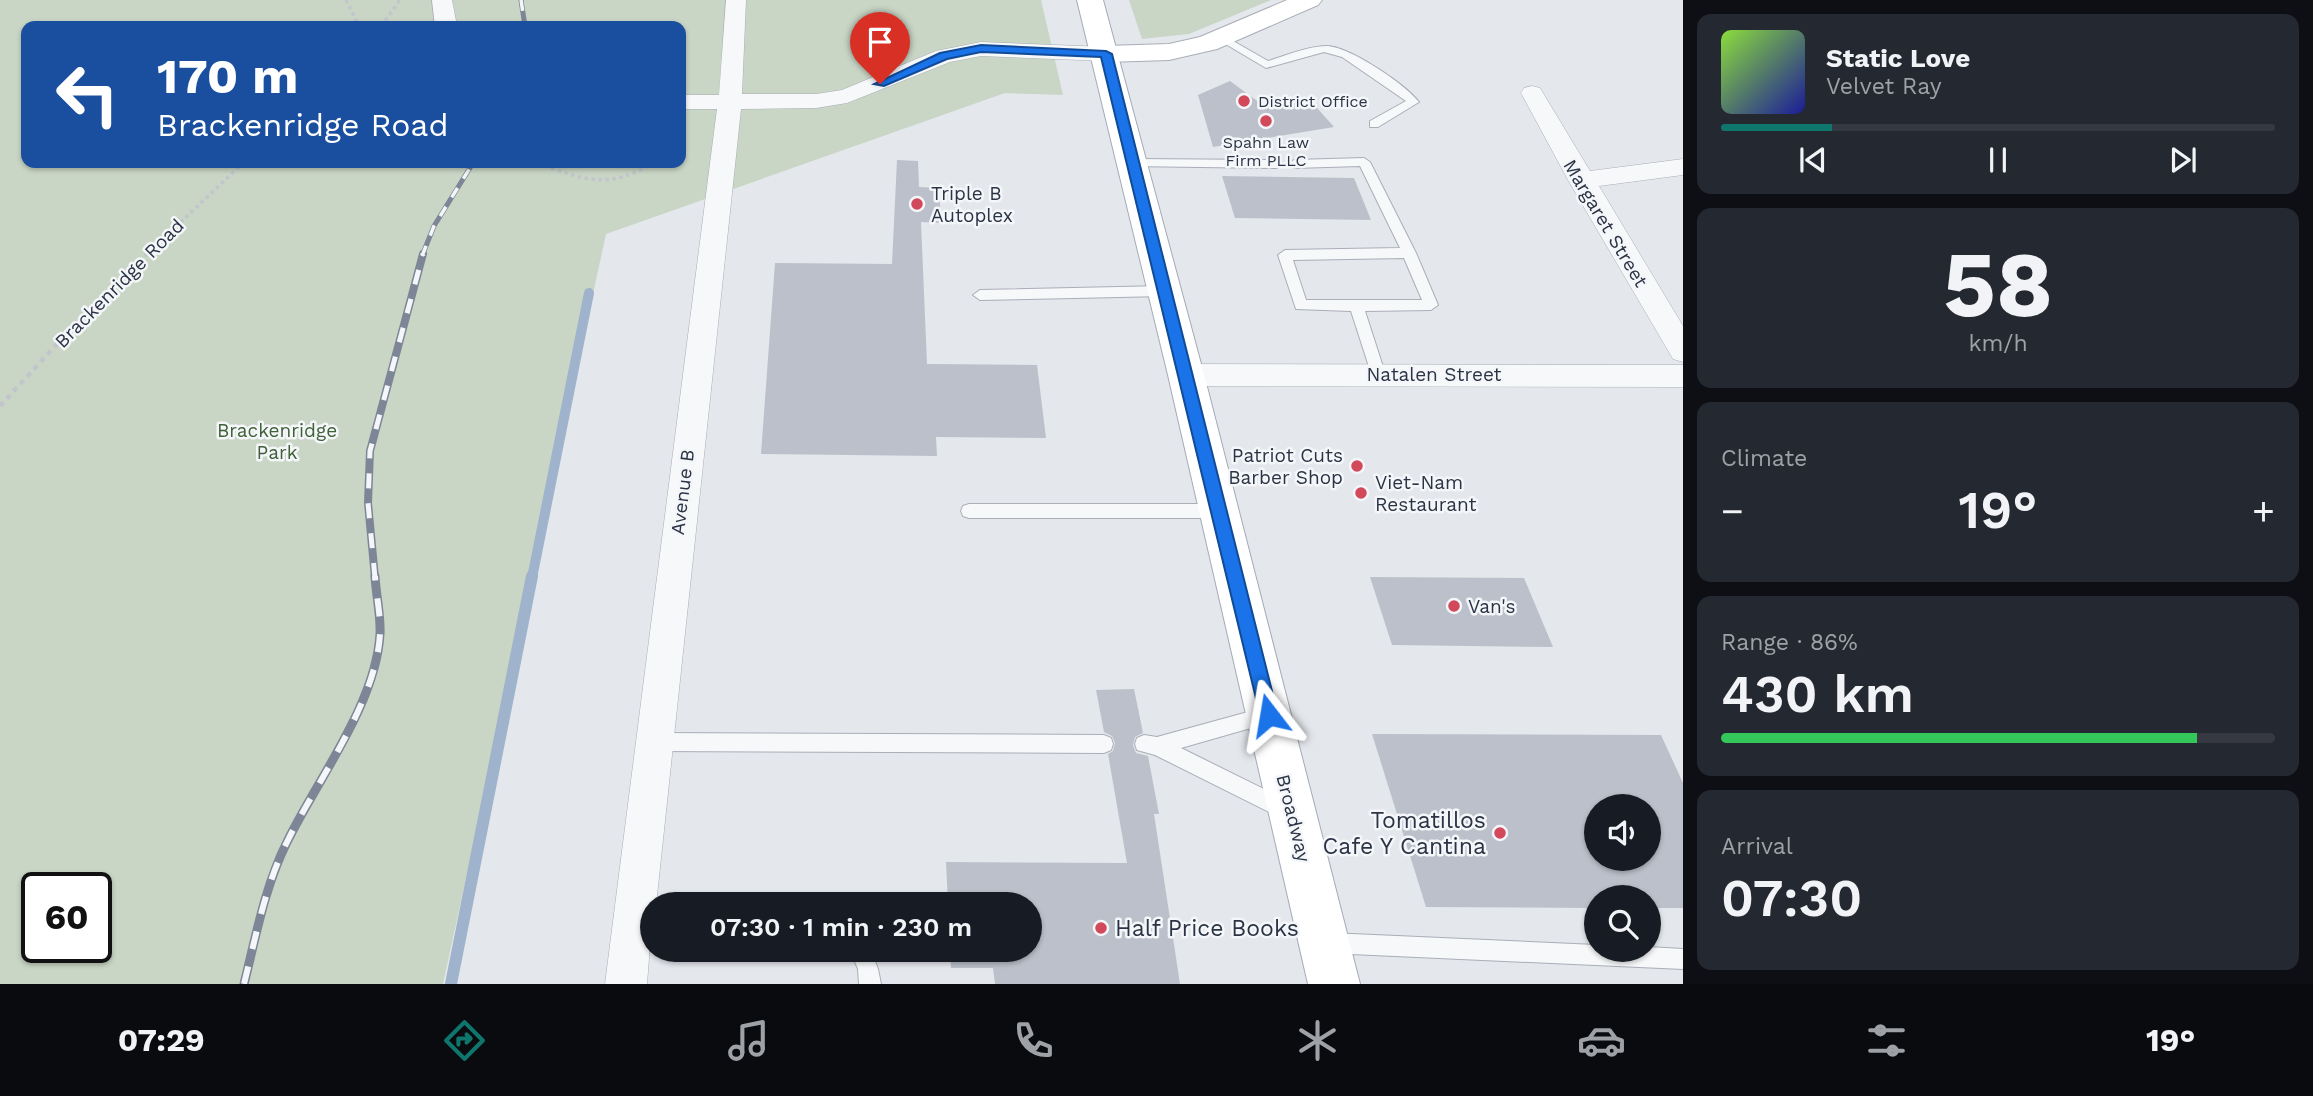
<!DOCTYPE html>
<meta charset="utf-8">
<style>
:root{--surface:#171b24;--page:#242831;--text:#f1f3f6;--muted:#9ea1a6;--line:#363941;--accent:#0f766e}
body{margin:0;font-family:"Work Sans",sans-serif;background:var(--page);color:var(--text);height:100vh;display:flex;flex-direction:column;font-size:26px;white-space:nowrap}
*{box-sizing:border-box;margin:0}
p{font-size:23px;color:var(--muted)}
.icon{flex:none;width:38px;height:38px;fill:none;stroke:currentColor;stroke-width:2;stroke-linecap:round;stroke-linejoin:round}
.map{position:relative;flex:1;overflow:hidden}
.drawer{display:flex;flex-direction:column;gap:14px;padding:14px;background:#0d0f14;width:630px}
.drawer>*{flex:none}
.banner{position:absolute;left:21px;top:21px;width:665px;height:147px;border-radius:14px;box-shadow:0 2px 5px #0004;background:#1a4fa0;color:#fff;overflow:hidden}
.fabs{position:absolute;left:1584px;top:794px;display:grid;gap:14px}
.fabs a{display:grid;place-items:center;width:77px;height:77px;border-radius:50%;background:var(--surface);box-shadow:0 2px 5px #0004;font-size:35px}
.speed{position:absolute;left:21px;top:872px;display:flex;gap:14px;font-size:35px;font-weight:700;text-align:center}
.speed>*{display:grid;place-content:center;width:91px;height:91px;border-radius:50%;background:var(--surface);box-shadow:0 2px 5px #0004;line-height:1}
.speed .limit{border:4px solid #111;border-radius:10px;background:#fff;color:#111}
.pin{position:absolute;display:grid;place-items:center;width:60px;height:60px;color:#fff;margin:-72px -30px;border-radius:50% 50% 50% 0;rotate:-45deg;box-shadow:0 0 7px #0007}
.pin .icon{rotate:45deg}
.me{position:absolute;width:77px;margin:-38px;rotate:346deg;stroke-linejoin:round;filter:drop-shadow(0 0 5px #0008)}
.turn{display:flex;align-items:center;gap:24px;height:147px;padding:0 21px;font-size:32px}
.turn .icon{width:91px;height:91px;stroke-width:2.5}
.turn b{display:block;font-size:49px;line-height:60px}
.big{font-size:52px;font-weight:600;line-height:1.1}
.drawer .widget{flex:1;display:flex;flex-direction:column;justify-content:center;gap:10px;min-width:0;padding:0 24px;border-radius:14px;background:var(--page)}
.drawer .dial{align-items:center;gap:0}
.dial b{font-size:91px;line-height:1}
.song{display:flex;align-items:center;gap:21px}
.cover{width:84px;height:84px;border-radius:10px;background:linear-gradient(135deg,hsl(90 70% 55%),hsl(240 70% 35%))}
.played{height:7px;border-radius:4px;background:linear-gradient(90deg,var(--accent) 20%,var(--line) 20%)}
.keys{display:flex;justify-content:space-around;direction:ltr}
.heat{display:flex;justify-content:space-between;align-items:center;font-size:38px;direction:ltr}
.charge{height:10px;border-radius:5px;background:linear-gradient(90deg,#34c759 86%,var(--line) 0)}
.trip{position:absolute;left:640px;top:892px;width:402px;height:70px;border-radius:35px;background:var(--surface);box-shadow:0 2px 5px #0004;font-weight:600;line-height:70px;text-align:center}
.tabs{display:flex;height:112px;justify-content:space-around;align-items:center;background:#090b0e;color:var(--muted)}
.tabs .icon{width:49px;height:49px}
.tabs .current{color:var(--accent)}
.tabs b{font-size:32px;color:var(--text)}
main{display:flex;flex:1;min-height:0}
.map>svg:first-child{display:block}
.green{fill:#c9d6c5;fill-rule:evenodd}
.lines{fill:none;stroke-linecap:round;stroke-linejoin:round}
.stream-far1{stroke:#9fb4cc;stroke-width:10}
.stream{stroke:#9fb4cc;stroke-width:12}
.building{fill:#bbc0ca;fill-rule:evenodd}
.lane-casing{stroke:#a9aeb7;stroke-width:2}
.street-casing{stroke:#a9aeb7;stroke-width:1}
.secondary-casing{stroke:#a9aeb7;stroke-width:2}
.primary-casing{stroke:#a3abb8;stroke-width:2}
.path-far1{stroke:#c2c5cb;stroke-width:3.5;stroke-dasharray:3.5 3.5;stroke-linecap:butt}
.path{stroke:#c2c5cb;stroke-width:4.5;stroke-dasharray:5 5;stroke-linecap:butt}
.lane{fill:#f7f8fa;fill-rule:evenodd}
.street{fill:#f7f8fa;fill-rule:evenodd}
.secondary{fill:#fff;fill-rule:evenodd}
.primary{fill:#fff;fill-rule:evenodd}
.rail-far2-casing{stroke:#7d8696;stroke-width:5}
.rail-far1-casing{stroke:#7d8696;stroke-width:8}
.rail-casing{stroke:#7d8696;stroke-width:9}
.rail-far2{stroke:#f4f6f9;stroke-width:3.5;stroke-dasharray:11;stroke-linecap:butt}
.rail-far1{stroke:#f4f6f9;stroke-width:5;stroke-dasharray:15;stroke-linecap:butt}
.rail{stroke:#f4f6f9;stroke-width:6;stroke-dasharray:18;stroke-linecap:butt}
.route{fill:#1a73e8;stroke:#114b97;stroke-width:2}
.poi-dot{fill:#d1495b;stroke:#f4f6f9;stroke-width:2.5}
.labels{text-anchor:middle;stroke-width:5;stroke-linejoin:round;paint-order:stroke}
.far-poi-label{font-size:16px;fill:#2b3445;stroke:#f4f6f9;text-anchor:start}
.poi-label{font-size:19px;fill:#2b3445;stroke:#f4f6f9;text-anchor:start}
.street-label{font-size:19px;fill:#2b3445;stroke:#f4f6f9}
.park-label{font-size:19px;fill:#3f6138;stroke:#f4f6f9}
.near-poi-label{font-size:23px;fill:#2b3445;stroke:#f4f6f9;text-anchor:end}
</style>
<main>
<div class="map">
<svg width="1683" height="984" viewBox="0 0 1683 984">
<rect width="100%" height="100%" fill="#e4e7ec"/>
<g class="green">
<path d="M0 0H1041L1063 95 1005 93 606 234 443 984H0ZM26 26H681V163H26ZM37 887H96V947H37Z"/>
<polygon points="1129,0 1271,0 1189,34 1142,39"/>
</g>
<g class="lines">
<polyline class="stream-far1" points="532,578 589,293"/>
<polyline class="stream" points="451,984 532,576"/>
</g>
<g class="building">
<polygon points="1230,81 1264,106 1310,100 1334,127 1213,147 1198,95"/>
<polygon points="897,160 918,161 919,187 939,188 941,223 921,222 927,364 1037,365 1046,438 936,437 937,456 761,454 775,263 892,264"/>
<polygon points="1222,176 1354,178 1371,220 1235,218"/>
<polygon points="1370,577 1524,578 1553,647 1392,645"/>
<polygon points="1134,689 1143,733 1135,737 1133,745 1136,753 1148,756 1159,814 1154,814 1180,984 995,984 993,968 951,968 950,950 1031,950 1031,905 948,905 946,862 1127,863 1108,754 1113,751 1115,743 1112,736 1104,732 1096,690"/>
<path d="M1372 734 1661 735 1683 783V908H1648V898H1596V908L1426 907ZM1596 807H1648V859H1596Z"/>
</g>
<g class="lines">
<g class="lane-casing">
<g id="lane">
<path d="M1221 34 1268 61C1285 56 1308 46 1326 46 1349 46 1405 84 1419 102L1378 127H1370V121L1406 101 1342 57 1324 52 1266 68 1217 39 1216 37Z"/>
<path d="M1364 158 1370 162 1416 253 1438 305 1431 310 1365 311 1385 373 1378 379 1371 373 1351 311 1296 309 1278 255 1285 250 1400 248 1360 166 1294 168 1288 164 1294 160ZM1404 258 1422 300H1306L1293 260Z"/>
<polygon points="1133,159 1277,160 1283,164 1277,168 1129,166 1129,160"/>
<polygon points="1165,286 1172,291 1165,296 980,300 973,295 980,290"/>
<polygon points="969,504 1219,504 1225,506 1227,511 1225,516 1219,518 969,518 963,516 961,511 963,506"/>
<polygon points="1266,707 1272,710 1275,716 1272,722 1181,748 1290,802 1293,809 1290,816 1283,819 1155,755 1137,750 1135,744 1137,738 1144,735 1157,737"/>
<polygon points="653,733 1104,735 1111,738 1113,744 1111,750 1104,753 653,751 646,748 644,742 646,736"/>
<polygon points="1329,933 1596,945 1596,950 1648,950 1648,947 1683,949 1683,969 1329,953 1322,950 1319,943 1322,936"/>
<polygon points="850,950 871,950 878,969 881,984 859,984 858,969"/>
</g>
</g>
<g class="street-casing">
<g id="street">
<polygon points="432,0 452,0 457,26 435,26"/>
<polygon points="726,0 746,0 742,94 816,94 842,90 936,51 981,42 1106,47 1117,54 1106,61 981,56 950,62 847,103 816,108 741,109 656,905 653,905 647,984 605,984 717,109 681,109 681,95 719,95"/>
<polygon points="1532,86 1540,88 1590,171 1683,159 1683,175 1599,186 1683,326 1683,362 1673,359 1568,180 1521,93 1524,88"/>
<polygon points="1186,364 1683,365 1683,387 1186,386 1176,383 1172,375 1176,367"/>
</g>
</g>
<g class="secondary-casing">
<polygon id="secondary" points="1287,0 1322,0 1318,5 1217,49 1169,60 1106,62 1096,60 1093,54 1096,48 1106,46 1169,44 1200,37"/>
</g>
<g class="primary-casing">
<polygon id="primary" points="1077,0 1103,0 1204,375 1360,984 1308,984 1168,375"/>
</g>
<g class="path-far1">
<polyline points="346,0 359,26"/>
<polyline points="381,26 400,0"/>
<path d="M538 163C583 180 609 190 653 163"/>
<polyline points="145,256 243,163"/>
</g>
<polyline class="path" points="0,406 91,307 147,254"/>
<use href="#lane" class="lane"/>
<use href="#street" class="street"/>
<use href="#secondary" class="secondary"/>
<use href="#primary" class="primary"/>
<g class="rail-far2-casing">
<g id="rail-far2">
<polyline points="521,0 525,26"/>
<polyline points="422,256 434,226 473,163"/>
</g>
</g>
<g class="rail-far1-casing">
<polyline id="rail-far1" points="375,578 368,503 370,451 423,254"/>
</g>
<g class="rail-casing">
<path id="rail" d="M244 984C256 936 265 886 287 842 317 780 376 704 380 634 381 616 376 595 375 576"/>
</g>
<use href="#rail-far2" class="rail-far2"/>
<use href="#rail-far1" class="rail-far1"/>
<use href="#rail" class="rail"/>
</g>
<polygon class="route" points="981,45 1106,51 1112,54 1278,715 1275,721 1269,724 1262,721 1260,715 1101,57 981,52 947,59 884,86 874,84 940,53"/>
<g class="poi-dot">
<circle cx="1244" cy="101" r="7"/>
<circle cx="1266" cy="121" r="7"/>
<circle cx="917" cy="204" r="7"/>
<circle cx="1357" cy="466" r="7"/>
<circle cx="1361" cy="493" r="7"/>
<circle cx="1454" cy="606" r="7"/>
<circle cx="1500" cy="833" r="7"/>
<circle cx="1101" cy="928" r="7"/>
</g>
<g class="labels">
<g class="far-poi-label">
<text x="1258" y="107">District Office</text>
<text x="1266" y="148" text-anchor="middle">Spahn Law<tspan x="1266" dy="18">Firm PLLC</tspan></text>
</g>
<g class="poi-label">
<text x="931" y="200">Triple B<tspan x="931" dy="22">Autoplex</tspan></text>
<text x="1343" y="462" text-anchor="end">Patriot Cuts<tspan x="1343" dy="22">Barber Shop</tspan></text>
<text x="1375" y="489">Viet-Nam<tspan x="1375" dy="22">Restaurant</tspan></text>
<text x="1468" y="613">Van's</text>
</g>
<g class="street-label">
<text transform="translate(1606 223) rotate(59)" y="7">Margaret Street</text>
<text transform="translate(119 283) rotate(-45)" y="7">Brackenridge Road</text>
<text x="1434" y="381">Natalen Street</text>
<text transform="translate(682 492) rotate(-83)" y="7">Avenue B</text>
<text transform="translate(1294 818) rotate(76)" y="7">Broadway</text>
</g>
<g class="park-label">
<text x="277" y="437">Brackenridge<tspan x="277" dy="22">Park</tspan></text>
</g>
<g class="near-poi-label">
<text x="1486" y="828">Tomatillos<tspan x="1486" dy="26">Cafe Y Cantina</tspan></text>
<text x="1115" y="936" text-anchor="start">Half Price Books</text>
</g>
</g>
</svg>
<div class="fabs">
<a><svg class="icon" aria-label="sound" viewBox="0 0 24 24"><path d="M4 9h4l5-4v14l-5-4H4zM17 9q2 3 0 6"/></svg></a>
<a><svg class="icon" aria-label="search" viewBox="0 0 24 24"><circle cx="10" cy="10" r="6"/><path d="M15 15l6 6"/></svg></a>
</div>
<div class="speed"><div class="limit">60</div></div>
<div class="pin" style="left:880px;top:84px;background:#d93025"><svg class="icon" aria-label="arrive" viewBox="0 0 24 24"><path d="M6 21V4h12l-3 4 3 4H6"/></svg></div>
<svg class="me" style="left:1269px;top:715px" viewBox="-20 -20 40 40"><path d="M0-17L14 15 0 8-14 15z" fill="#1a73e8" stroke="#fff" stroke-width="4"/></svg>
<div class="trip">07:30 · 1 min · 230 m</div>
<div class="banner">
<div class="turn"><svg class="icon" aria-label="left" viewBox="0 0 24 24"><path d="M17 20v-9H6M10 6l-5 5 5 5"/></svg><div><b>170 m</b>Brackenridge Road</div></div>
</div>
</div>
<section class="drawer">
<div class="widget">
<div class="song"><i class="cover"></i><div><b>Static Love</b><p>Velvet Ray</p></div></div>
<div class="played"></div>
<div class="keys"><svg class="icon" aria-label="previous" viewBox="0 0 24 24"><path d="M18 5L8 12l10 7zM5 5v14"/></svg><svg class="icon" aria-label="pause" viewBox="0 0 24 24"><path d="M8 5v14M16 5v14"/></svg><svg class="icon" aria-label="next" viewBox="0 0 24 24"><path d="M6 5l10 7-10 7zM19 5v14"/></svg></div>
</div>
<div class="widget dial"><b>58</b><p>km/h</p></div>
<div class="widget"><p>Climate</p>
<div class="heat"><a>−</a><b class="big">19°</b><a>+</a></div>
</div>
<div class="widget"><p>Range · 86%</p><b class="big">430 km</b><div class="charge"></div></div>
<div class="widget"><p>Arrival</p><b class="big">07:30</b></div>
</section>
</main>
<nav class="tabs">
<b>07:29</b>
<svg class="icon current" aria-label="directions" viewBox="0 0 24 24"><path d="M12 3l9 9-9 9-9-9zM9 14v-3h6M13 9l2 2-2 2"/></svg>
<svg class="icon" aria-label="music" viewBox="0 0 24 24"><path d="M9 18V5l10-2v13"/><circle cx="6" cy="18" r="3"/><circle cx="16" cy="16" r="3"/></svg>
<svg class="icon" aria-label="phone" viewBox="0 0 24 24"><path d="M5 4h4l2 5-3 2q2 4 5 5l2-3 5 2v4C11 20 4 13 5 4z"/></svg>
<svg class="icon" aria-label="climate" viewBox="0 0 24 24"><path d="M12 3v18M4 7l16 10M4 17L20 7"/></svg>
<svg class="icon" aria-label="car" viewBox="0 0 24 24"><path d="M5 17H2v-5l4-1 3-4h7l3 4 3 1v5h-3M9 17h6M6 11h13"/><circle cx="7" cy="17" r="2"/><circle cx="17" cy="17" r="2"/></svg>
<svg class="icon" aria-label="filters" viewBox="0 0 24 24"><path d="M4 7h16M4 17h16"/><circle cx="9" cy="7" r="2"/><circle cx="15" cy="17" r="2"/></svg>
<b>19°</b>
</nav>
